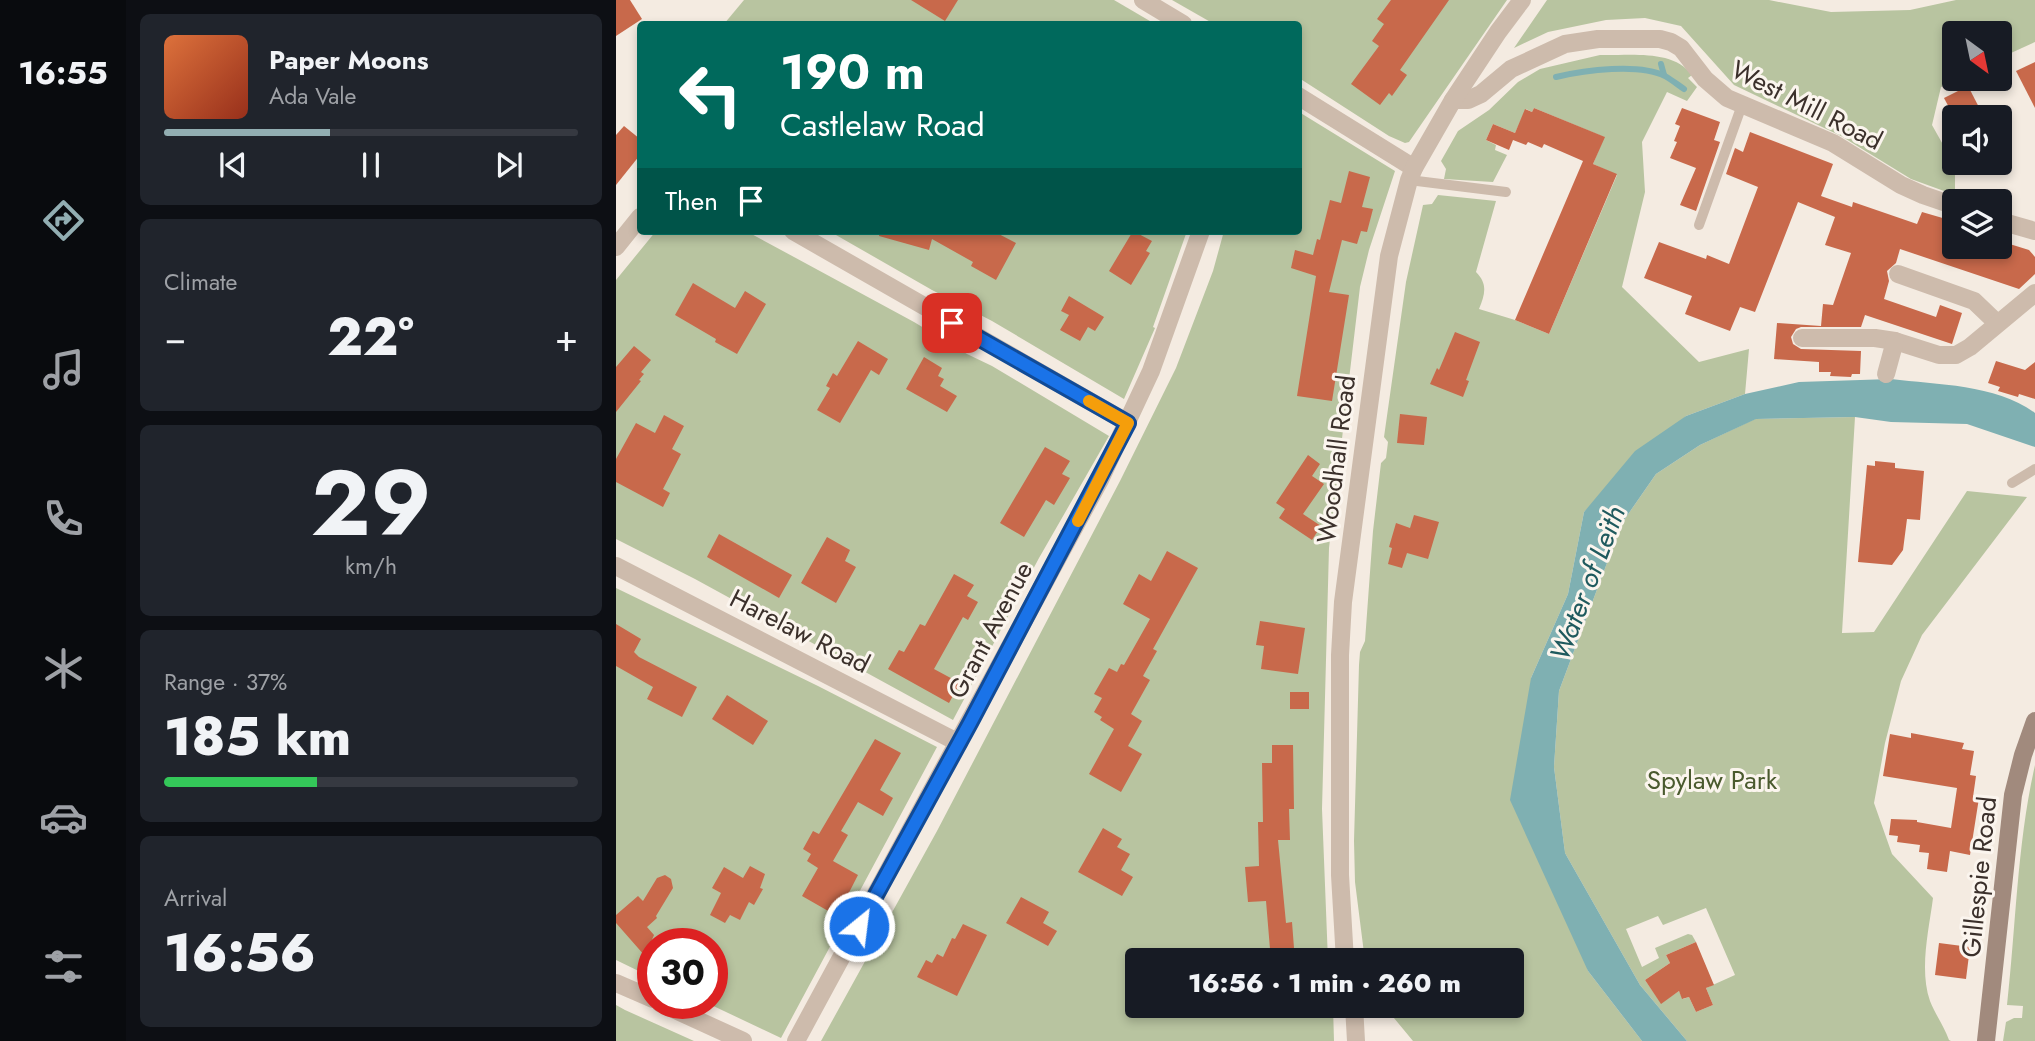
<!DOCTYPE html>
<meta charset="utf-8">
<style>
:root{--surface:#171b24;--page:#20242c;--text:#f1f3f6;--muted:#9ea1a6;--line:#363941;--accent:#92aeb2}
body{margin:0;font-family:Jost,sans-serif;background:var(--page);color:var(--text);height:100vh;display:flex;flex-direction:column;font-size:26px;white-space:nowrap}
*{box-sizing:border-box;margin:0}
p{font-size:23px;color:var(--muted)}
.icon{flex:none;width:38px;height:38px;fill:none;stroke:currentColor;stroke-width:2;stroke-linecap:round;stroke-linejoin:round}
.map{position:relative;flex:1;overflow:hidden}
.side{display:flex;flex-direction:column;gap:14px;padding:14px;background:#0d0f14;width:490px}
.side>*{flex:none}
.hud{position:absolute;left:21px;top:21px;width:665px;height:214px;border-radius:7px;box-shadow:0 4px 10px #0003;background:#00695c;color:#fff;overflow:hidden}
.needle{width:46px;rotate:147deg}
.buttons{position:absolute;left:1326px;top:21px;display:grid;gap:14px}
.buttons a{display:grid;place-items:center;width:70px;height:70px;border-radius:7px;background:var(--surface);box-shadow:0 4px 10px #0003;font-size:35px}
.speed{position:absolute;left:21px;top:928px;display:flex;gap:14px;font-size:35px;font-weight:700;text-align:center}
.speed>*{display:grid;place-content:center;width:91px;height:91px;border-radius:50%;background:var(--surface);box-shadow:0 4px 10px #0003;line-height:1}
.speed .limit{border:10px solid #d22;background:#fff;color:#111}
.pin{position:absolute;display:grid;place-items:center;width:60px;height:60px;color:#fff;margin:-30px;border-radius:14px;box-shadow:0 4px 10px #0006}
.me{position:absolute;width:77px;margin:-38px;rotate:29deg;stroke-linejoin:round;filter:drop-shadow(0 0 5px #0008)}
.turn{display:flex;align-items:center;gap:24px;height:147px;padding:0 28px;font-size:32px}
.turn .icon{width:91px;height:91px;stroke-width:2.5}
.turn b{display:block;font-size:49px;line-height:60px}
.then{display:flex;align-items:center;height:66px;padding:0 28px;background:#0003;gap:14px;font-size:26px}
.big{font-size:52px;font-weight:800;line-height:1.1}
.side .card{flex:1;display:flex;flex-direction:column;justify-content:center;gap:10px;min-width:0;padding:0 24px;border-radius:10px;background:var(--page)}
.side .dial{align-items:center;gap:0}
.dial b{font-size:91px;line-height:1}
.song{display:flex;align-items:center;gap:21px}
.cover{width:84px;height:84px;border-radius:10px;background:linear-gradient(135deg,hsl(20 70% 55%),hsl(10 70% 35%))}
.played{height:7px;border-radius:4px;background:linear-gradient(90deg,var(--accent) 40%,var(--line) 40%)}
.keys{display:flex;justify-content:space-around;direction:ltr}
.heat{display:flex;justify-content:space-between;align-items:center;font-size:38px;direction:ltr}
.charge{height:10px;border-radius:5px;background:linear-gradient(90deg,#34c759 37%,var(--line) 0)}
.trip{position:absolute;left:509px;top:948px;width:399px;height:70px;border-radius:7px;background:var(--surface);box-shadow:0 4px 10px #0003;font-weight:800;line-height:70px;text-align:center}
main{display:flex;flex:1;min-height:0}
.menu{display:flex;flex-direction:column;width:126px;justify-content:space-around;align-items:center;background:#090b0e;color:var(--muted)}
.menu .icon{width:49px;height:49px}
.menu .current{color:var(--accent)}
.menu b{font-size:32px;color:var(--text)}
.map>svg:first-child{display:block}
.green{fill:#b8c4a0;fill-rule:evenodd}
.water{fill:#7fb0b2}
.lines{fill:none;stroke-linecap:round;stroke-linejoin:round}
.stream{stroke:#7fb0b2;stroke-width:6}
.building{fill:#c8694b}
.service{stroke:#cdbbac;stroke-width:10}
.minor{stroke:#cdbbac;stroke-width:18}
.tertiary{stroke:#cdbbac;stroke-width:18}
.secondary{stroke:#a18a7d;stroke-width:18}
.route-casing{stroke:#114b97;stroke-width:18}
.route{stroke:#1a73e8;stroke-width:12}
.slow{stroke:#f59e0b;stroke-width:12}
.labels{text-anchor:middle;stroke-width:6;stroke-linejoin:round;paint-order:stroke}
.street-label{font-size:26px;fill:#3b302b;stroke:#fbf5ee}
.park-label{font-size:26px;fill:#4a5a2e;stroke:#fbf5ee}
.water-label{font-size:28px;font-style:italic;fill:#1f5a5e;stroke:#fbf5ee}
</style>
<main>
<nav class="menu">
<b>16:55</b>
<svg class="icon current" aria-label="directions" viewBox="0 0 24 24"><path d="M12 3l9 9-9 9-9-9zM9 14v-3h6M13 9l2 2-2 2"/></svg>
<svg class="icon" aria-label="music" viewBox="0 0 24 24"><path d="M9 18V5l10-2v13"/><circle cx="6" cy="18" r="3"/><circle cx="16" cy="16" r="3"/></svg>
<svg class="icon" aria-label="phone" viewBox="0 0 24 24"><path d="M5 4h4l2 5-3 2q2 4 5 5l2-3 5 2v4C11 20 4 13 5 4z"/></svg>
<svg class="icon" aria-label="climate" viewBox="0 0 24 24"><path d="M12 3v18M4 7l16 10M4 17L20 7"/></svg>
<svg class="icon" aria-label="car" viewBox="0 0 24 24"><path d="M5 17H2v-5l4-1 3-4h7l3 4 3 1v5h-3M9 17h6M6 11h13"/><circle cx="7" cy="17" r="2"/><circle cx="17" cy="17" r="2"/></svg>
<svg class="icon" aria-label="filters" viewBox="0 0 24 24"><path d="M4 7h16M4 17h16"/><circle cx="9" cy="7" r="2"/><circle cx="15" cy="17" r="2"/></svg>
</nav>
<section class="side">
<div class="card">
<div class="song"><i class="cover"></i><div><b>Paper Moons</b><p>Ada Vale</p></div></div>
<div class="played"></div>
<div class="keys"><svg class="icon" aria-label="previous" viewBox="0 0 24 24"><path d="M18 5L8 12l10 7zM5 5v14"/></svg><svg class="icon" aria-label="pause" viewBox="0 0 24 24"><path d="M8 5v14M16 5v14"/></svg><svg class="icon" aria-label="next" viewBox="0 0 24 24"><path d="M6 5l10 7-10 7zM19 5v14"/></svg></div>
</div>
<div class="card"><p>Climate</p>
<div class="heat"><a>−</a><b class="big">22°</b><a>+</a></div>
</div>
<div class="card dial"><b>29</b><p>km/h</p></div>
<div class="card"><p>Range · 37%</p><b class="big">185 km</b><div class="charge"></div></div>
<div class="card"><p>Arrival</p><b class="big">16:56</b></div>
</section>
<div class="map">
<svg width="1419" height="1041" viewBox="0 0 1419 1041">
<rect width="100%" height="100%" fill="#f4ebe1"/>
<g class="green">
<polygon points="128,0 498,0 539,24 108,24"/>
<polygon points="556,0 891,0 793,142 789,143 773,136 683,78 682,24 598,24"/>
<polygon points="931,0 1153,0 1215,12 1294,10 1340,0 1419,0 1419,42 1384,58 1384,33 1339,33 1339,79 1342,79 1325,87 1316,125 1339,166 1339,195 1295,179 1225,136 1118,85 1065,26 1029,18 990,20 932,32 898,48"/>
<path d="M984 55C1013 56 1057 49 1076 75L1072 78 1081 87 1071 101 1051 92 1026 142 1029 192 1006 287 1083 362 1133 349 1129 394 1070 416 968 512 952 594 915 678 972 971 1026 1041H797L773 1012 764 1006H896V961H749L739 882 738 841 743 665 744 652 749 641 757 531 765 463 770 458 772 442 768 437 790 282 807 205 816 204 822 195 880 201 860 272C872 284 869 294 863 309L899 320 933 334 1001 175 977 164 988 137 918 108 916 112 910 109 899 133 877 124 870 140 880 145 879 150 891 155 877 182 828 179 830 169 825 161 842 131 873 110 902 82 924 69Z"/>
<polygon points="683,112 779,171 753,250 744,287 713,548 706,809 712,961 522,961 522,1006 717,1006 718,1041 205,1041 321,831 504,481 560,368 597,271 608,231 682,231"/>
<polygon points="40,231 130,231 298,322 351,354 376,366 493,436 423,558 337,720 79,579 0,539 0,280"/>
<polygon points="213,231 571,231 537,327 539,328 508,399 376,321 316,290"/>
<path d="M1239 417 1226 633 1258 632 1351 491 1411 497 1306 635 1285 681 1269 743 1258 803 1276 854 1317 898C1313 930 1303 969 1314 1001 1319 1014 1328 1026 1333 1040L1335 1041H1071L1024 985 949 853 938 767 943 691 1006 523 1040 474 1084 445 1139 419ZM1090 908 1119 975 1090 988 1097 1005 1080 1012 1073 997 1067 999 1063 991 1045 1003 1029 980 1054 963 1050 955 1080 942 1076 935 1072 934 1039 948 1043 958 1026 967 1010 929 1042 916 1047 925Z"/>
<polygon points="0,588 202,686 321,747 165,1038 91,1003 96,1003 96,943 37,943 37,978 0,960"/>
<path d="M1419 765V1041H1387L1390 1022 1398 1018H1406L1407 1006 1391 1005C1400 925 1401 844 1419 765Z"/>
<polygon points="0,1005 9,1010 78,1041 0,1041"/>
</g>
<path class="water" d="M1275 379C1322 385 1380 384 1419 413V447L1351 424 1275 422 1239 417 1140 419 1084 445 1040 474 1006 523 943 691 938 767 949 853 1024 985 1071 1041H1026L972 971 894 800 915 678 952 594 968 512 1019 451 1070 416 1129 394 1183 382Z"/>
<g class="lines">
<g class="stream">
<polyline points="1045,64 1048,75"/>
<path d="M940 77C969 70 1023 63 1049 76 1056 80 1062 85 1068 89"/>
</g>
</g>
<g class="building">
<polygon points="0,0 14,0 26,19 0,36"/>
<polygon points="295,0 342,0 329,21"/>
<polygon points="775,0 833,0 784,70 791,75 776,96 773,93 764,105 735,84 763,46 756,41 768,24 761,19"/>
<polygon points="1419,62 1419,108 1400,71"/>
<polygon points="1352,86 1368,117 1338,117 1328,98"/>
<polygon points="918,108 989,137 977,164 1001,174 933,334 899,320 967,161 928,144 926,148 912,142 910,145 897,140 893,150 870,140 877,124 899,133 909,109 916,112"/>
<polygon points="1066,108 1104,122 1098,140 1104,142 1080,211 1064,205 1080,168 1054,158 1061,142 1058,141 1064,126 1059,124"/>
<polygon points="8,126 24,139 24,155 0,185 0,135"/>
<polygon points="1134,132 1217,164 1205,196 1236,207 1237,202 1301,224 1306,212 1330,219 1328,224 1339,227 1339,247 1384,247 1384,241 1413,250 1419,257 1419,274 1403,289 1284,249 1280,263 1271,271 1273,281 1268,299 1320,317 1324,305 1346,313 1336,344 1249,315 1245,327 1185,327 1180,329 1175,337 1177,344 1185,349 1245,351 1244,374 1236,374 1235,377 1214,376 1215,372 1203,372 1203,362 1158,359 1161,323 1205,326 1207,304 1217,305 1235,253 1209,245 1219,217 1182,202 1139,312 1124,307 1114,331 1069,314 1076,296 1028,278 1043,242 1090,259 1091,255 1113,264 1142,187 1110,174 1119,148 1127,152"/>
<polygon points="733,171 754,177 746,207 757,209 751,232 745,231 741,244 726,240 713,292 733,295 716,401 681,396 700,276 675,268 679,250 697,255 701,239 704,240 714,200 725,203"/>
<polygon points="264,231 377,231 400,243 380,280 355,266 357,262 316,239 313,250 263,236"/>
<polygon points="517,231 536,241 530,251 534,253 515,285 493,271"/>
<polygon points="77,283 119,308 129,291 150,304 121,354 99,342 100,339 59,315"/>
<polygon points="453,296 488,317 479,331 472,327 464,341 444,330 453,315 445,311"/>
<polygon points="839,332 864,342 850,380 853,381 847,397 814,384 821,368 823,370"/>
<polygon points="242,341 272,359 263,375 255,370 224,423 201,410 214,388 210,386 217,373 221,376"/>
<polygon points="18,346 35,360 25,372 28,374 23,380 25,381 0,412 0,367"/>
<polygon points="308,357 326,368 322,376 328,379 324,386 341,396 331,412 290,389"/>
<polygon points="1380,361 1409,370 1419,362 1419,399 1403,394 1402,397 1382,391 1384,387 1372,383"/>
<polygon points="784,414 811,417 808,445 781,443"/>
<polygon points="48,415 68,426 56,449 65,454 47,489 54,493 47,507 0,482 0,459 20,423 39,433"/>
<polygon points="429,447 454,461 446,474 454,478 438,505 430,500 408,537 384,523"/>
<polygon points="692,455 704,464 696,476 708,484 687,514 705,526 696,540 663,518 669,509 660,503"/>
<polygon points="1259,461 1279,463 1279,468 1308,471 1304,520 1291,519 1287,550 1276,565 1242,562 1251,465 1259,466"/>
<polygon points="798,515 823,522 812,559 791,553 786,568 772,564 776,548 773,547 780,523 794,528"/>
<polygon points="103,534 176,575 163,598 91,557"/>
<polygon points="211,537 234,550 229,561 240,567 220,603 185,583"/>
<polygon points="551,551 582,568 537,649 541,651 527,676 534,680 515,714 526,721 512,746 526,754 505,792 473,774 498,729 484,720 486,717 478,712 486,698 478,694 493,668 501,672 505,664 508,665 534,619 507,604 523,574 535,581"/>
<polygon points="338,574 358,585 351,596 362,602 352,620 347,617 318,669 344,683 333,703 272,669 283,650 288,652 304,624 309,626"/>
<polygon points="644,621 689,628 682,674 645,669 648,646 640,645"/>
<polygon points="0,624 25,639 18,652 23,657 81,687 66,717 31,699 37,687 0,666"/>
<rect x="674" y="692" width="19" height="17"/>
<polygon points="111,695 152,721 137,745 96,719"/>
<polygon points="1295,733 1348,743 1346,749 1358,751 1354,775 1360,776 1357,797 1363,798 1354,855 1334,851 1331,872 1311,869 1313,853 1303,852 1304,845 1281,842 1282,836 1273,835 1275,819 1301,820 1301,822 1335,828 1341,788 1267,776 1274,734 1295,738"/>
<polygon points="259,739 285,753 264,790 277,798 267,816 242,802 225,831 232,835 217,861 242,875 221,916 186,896 202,868 191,861 195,854 187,849 197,831 203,834"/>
<polygon points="656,745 677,745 678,809 673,809 674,840 662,840 670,923 676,922 679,961 655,961 650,901 632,902 629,867 643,866 642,822 647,822 646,763 656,763"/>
<polygon points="487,828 506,839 501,847 514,854 505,870 517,877 506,896 462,872"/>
<polygon points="134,866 149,874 144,888 147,889 138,905 133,902 124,920 114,915 109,923 94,915 105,893 96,888 108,867 127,878"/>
<polygon points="49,875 55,879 57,888 40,916 41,918 31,927 38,935 29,956 0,923 0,915 22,896 27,901 41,878"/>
<polygon points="405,897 433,912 427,923 441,931 432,946 390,923"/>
<polygon points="347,924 371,935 341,996 301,977 310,960 316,963 321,954 327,957 336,938 339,939"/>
<polygon points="1080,942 1098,985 1090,988 1097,1005 1080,1012 1073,997 1066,999 1063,991 1045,1004 1029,980 1054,963 1050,955"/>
<polygon points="1323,943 1354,947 1350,979 1319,975"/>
</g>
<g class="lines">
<g class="service">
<polyline points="793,180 890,192"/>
<polyline points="1083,225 1126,105"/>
<polyline points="1396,483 1419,469"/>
</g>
<g class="minor">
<polyline points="527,0 567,24"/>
<polyline points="682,96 798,168"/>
<polyline points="837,100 852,100 865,94 895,69 949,44 982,39 1044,39 1055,42 1065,48 1089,79 1111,98 1217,143 1285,185 1307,195 1339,206"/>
<polyline points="1384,221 1419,231"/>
<polyline points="177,231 512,423"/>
<polyline points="0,247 24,217"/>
<polyline points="1282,274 1358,301 1381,323"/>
<polyline points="1186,338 1259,338 1279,341 1323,355 1340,355 1354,347 1419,293"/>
<polyline points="1270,374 1279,341"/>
<polyline points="0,566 343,743"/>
<polyline points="0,983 37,999"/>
<polyline points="44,1003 127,1041"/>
<polyline points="180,1041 484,480 535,371 585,231"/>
</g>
<g class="tertiary">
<polyline points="729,961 724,875 724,655 727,602 773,256 793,180 798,168 837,100 882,32 906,0"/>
<polyline points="738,1006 740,1041"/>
</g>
<polyline class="secondary" points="1370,1041 1397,795 1407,755 1419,721"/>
</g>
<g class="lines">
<g class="route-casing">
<polyline id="route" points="243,926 354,723 512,423 336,323"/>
</g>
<use href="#route" class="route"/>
<polyline class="slow" points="462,521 512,423 473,401"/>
</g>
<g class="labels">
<g class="street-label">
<text transform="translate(1191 105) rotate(27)" y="9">West Mill Road</text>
<text transform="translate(720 459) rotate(-83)" y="9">Woodhall Road</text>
<text transform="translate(374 630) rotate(-62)" y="9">Grant Avenue</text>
<text transform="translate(184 631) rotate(27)" y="9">Harelaw Road</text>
<text transform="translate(1363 877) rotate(-84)" y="9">Gillespie Road</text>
</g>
<g class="park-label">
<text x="1096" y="789">Spylaw Park</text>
</g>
<g class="water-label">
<text transform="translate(971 583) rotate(-69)" y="10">Water of Leith</text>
</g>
</g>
</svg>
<div class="buttons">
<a><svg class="needle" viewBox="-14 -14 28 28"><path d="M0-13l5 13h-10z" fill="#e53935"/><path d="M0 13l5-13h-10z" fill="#9ea1a6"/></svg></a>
<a><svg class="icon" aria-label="sound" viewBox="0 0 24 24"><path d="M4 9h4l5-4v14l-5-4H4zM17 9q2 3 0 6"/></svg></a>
<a><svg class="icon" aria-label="layers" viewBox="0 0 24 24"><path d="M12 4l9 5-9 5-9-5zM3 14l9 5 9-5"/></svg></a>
</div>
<div class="speed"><div class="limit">30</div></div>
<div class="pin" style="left:336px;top:323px;background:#d93025"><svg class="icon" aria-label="arrive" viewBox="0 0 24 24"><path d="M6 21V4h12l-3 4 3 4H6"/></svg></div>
<svg class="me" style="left:243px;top:926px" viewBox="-20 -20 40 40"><circle r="17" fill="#1a73e8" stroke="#fff" stroke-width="3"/><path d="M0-11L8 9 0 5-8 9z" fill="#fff"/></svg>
<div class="trip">16:56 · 1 min · 260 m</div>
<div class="hud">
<div class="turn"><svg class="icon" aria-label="left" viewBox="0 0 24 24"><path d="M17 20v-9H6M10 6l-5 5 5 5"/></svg><div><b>190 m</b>Castlelaw Road</div></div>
<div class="then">Then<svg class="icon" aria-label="arrive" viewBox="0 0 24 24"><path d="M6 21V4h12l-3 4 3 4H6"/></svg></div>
</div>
</div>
</main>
